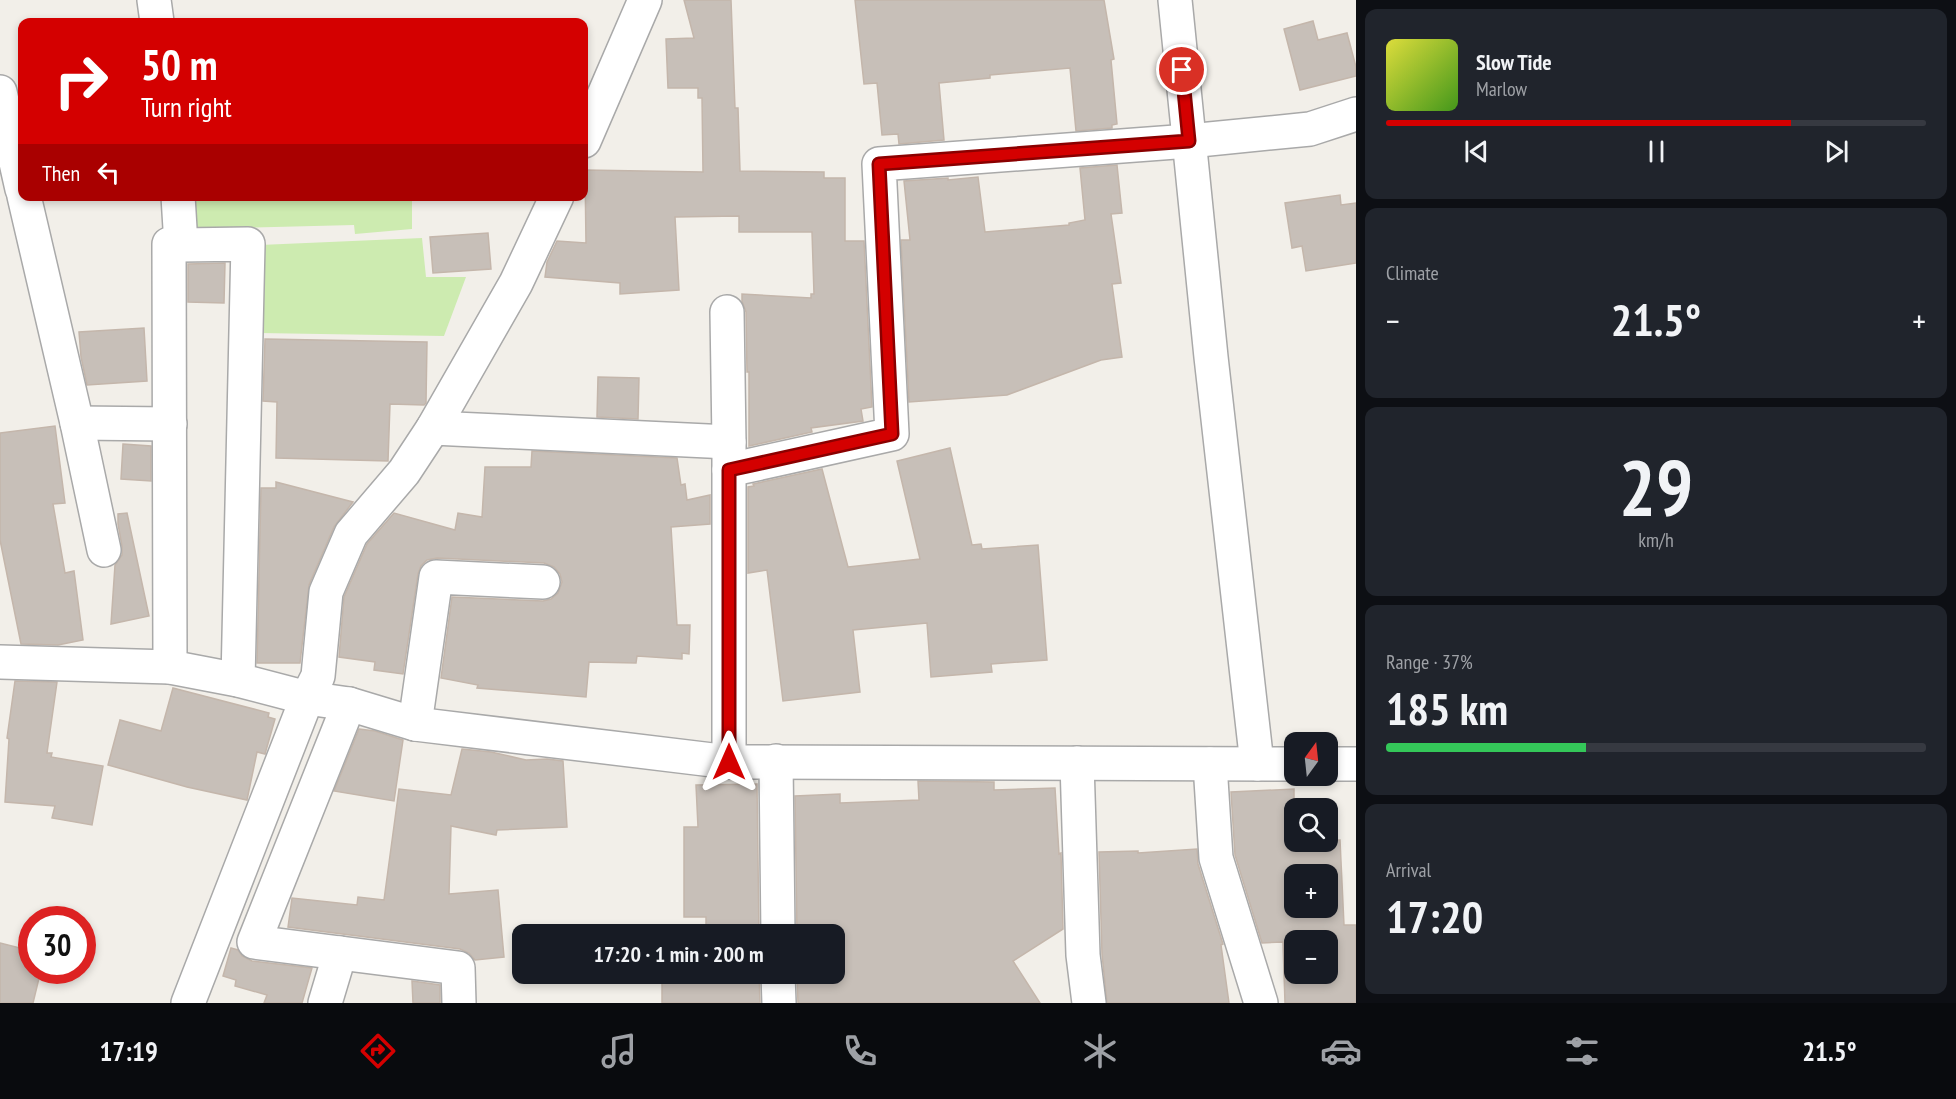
<!DOCTYPE html>
<meta charset="utf-8">
<style>
:root{--surface:#171b24;--page:#20242c;--text:#f1f3f6;--muted:#9ea1a6;--line:#363941;--accent:#d40000}
body{margin:0;font-family:"PT Sans Narrow",sans-serif;background:var(--page);color:var(--text);height:100vh;display:flex;flex-direction:column;font-size:22px;white-space:nowrap}
*{box-sizing:border-box;margin:0}
p{font-size:20px;color:var(--muted)}
.icon{flex:none;width:33px;height:33px;fill:none;stroke:currentColor;stroke-width:2;stroke-linecap:round;stroke-linejoin:round}
.map{position:relative;flex:1;overflow:hidden}
.sheet{display:flex;flex-direction:column;gap:9px;padding:9px;background:#0d0f14;width:600px}
.sheet>*{flex:none}
.hud{position:absolute;left:18px;top:18px;width:570px;height:183px;border-radius:12px;box-shadow:0 3px 9px #0003;background:#d40000;color:#fff;overflow:hidden}
.needle{width:39px;rotate:15deg}
.tools{position:absolute;left:1284px;top:732px;display:grid;gap:12px}
.tools a{display:grid;place-items:center;width:54px;height:54px;border-radius:12px;background:var(--surface);box-shadow:0 3px 9px #0003;font-size:30px}
.speed{position:absolute;left:18px;top:906px;display:flex;gap:12px;font-size:30px;font-weight:700;text-align:center}
.speed>*{display:grid;place-content:center;width:78px;height:78px;border-radius:50%;background:var(--surface);box-shadow:0 3px 9px #0003;line-height:1}
.speed .limit{border:9px solid #d22;background:#fff;color:#111}
.pin{position:absolute;display:grid;place-items:center;width:51px;height:51px;color:#fff;margin:-26px;border:3px solid #fff;border-radius:50%;box-shadow:0 2px 6px #0007}
.me{position:absolute;width:66px;margin:-33px;rotate:0deg;stroke-linejoin:round;filter:drop-shadow(0 0 4px #0008)}
.turn{display:flex;align-items:center;gap:21px;height:126px;padding:0 24px;font-size:27px}
.turn .icon{width:78px;height:78px;stroke-width:2.5}
.turn b{display:block;font-size:42px;line-height:51px}
.then{display:flex;align-items:center;height:57px;padding:0 24px;background:#0003;gap:12px;font-size:22px}
.big{font-size:45px;font-weight:700;line-height:1.1}
.sheet .card{flex:1;display:flex;flex-direction:column;justify-content:center;gap:9px;min-width:0;padding:0 21px;border-radius:12px;background:var(--page)}
.sheet .dial{align-items:center;gap:0}
.dial b{font-size:78px;line-height:1}
.song{display:flex;align-items:center;gap:18px}
.cover{width:72px;height:72px;border-radius:9px;background:linear-gradient(135deg,hsl(60 70% 55%),hsl(100 70% 35%))}
.played{height:6px;border-radius:3px;background:linear-gradient(90deg,var(--accent) 75%,var(--line) 75%)}
.keys{display:flex;justify-content:space-around;direction:ltr}
.heat{display:flex;justify-content:space-between;align-items:center;font-size:33px;direction:ltr}
.charge{height:9px;border-radius:4px;background:linear-gradient(90deg,#34c759 37%,var(--line) 0)}
.trip{position:absolute;left:512px;top:924px;width:333px;height:60px;border-radius:12px;background:var(--surface);box-shadow:0 3px 9px #0003;font-weight:700;line-height:60px;text-align:center}
.menu{display:flex;height:96px;justify-content:space-around;align-items:center;background:#090b0e;color:var(--muted)}
.menu .icon{width:42px;height:42px}
.menu .selected{color:var(--accent)}
.menu b{font-size:27px;color:var(--text)}
main{display:flex;flex:1;min-height:0}
.map>svg:first-child{display:block}
.grass{fill:#cdebb0}
.building{fill:#c7bfb8;stroke:#c4b6ab;stroke-width:1.5;fill-rule:evenodd}
.lines{fill:none;stroke-linecap:round;stroke-linejoin:round}
.minor-casing{stroke:#a9a9a9;stroke-width:36}
.minor{stroke:#fff;stroke-width:33}
.route-casing{stroke:#8a0000;stroke-width:15}
.route{stroke:#d40000;stroke-width:10}
</style>
<main>
<div class="map">
<svg width="1356" height="1003" viewBox="0 0 1356 1003">
<rect width="100%" height="100%" fill="#f2efe9"/>
<g class="grass">
<polygon points="187,197 412,197 412,229 355,234 354,225 188,229"/>
<polygon points="422,238 426,277 466,277 444,336 259,333 260,245"/>
</g>
<g class="building">
<polygon points="684,0 731,0 735,108 738,108 740,171 824,172 824,178 845,178 845,241 864,241 872,407 861,409 863,421 811,428 812,432 749,446 749,372 747,372 746,312 742,301 742,294 811,298 811,294 814,294 812,232 739,232 739,216 675,217 679,290 620,294 620,283 545,277 547,262 557,241 586,243 585,170 703,172 702,98 698,98 698,88 668,88 666,39 694,38"/>
<polygon points="855,0 1104,0 1114,59 1111,60 1117,124 1112,125 1112,128 1076,131 1070,68 990,75 990,78 939,83 944,140 899,144 898,134 882,135 877,83 864,84"/>
<polygon points="1313,21 1318,40 1347,33 1356,67 1356,76 1300,90 1284,29"/>
<polygon points="1117,165 1122,213 1111,214 1121,283 1112,284 1122,357 1101,360 1007,395 909,402 901,240 910,240 904,181 948,178 948,180 978,177 985,232 1069,225 1069,223 1085,220 1080,168"/>
<polygon points="1340,195 1341,205 1356,203 1356,263 1306,271 1302,246 1292,248 1285,203"/>
<polygon points="488,233 491,269 433,273 430,237"/>
<polygon points="225,263 224,303 188,302 188,264"/>
<polygon points="144,328 147,381 87,385 81,357 79,332"/>
<polygon points="265,339 427,342 426,403 424,405 390,404 388,461 276,458 277,402 263,401"/>
<polygon points="598,377 639,378 638,419 597,417"/>
<polygon points="55,426 65,503 53,504 65,573 74,571 83,640 58,645 21,644 0,540 0,433"/>
<polygon points="123,444 151,446 151,481 121,479"/>
<polygon points="950,448 972,545 981,544 982,549 1038,545 1047,660 991,664 992,672 931,677 927,623 853,630 860,692 783,701 767,570 748,573 748,487 754,486 753,484 822,469 848,567 920,559 897,461"/>
<polygon points="532,451 677,458 681,485 685,484 687,500 710,495 710,524 671,527 677,625 690,625 689,654 682,653 682,659 637,656 636,663 589,662 586,697 477,688 478,685 441,678 452,597 543,601 551,599 558,593 562,582 560,574 554,567 544,563 437,558 427,560 421,566 418,574 403,674 374,670 375,662 339,657 344,597 367,544 394,513 455,530 458,513 482,517 485,467 531,467"/>
<polygon points="276,482 353,502 334,527 309,585 300,663 257,663 261,488 276,488"/>
<polygon points="127,513 149,616 111,624 115,565 122,555 122,546 118,524 118,514"/>
<polygon points="15,681 57,682 47,753 52,753 51,757 103,766 92,825 52,818 55,806 5,802 9,739 7,738"/>
<polygon points="173,688 269,713 268,717 275,719 265,754 257,752 247,800 187,787 108,765 120,720 161,731"/>
<polygon points="359,729 375,731 403,740 394,801 334,791"/>
<polygon points="462,749 491,752 526,760 547,759 563,761 567,827 497,830 496,835 451,826 449,894 498,890 504,957 475,960 469,953 460,949 288,927 292,898 357,905 358,897 384,900 399,789 451,795"/>
<polygon points="918,781 994,782 994,790 1055,788 1059,854 1061,853 1063,929 1013,961 1040,1003 798,1003 797,974 834,974 834,934 797,934 795,796 840,794 840,803 919,800"/>
<polygon points="757,784 759,934 706,934 706,917 684,917 684,827 698,827 696,785"/>
<path d="M1294 789V842L1340 840 1344 925H1356V1003H1285L1283 942 1262 943 1235 855 1231 792ZM1294 874H1328V908H1294ZM1294 940H1328V974H1294Z"/>
<polygon points="1197,849 1198,864 1223,944 1221,945 1229,1003 1107,1003 1102,954 1099,852 1138,851 1138,853"/>
<polygon points="0,943 32,951 32,970 41,970 33,1003 0,1003"/>
<polygon points="231,948 238,950 242,956 252,961 312,968 302,1003 264,1003 267,995 235,986 236,980 223,976"/>
<polygon points="662,974 759,974 760,1003 662,1003"/>
<polygon points="412,981 440,985 440,1003 413,1003"/>
</g>
<g class="lines">
<g class="minor-casing">
<g id="minor">
<polyline points="154,0 157,22"/>
<polyline points="1175,0 1211,357 1257,764"/>
<polyline points="0,92 22,189"/>
<polyline points="584,141 645,0"/>
<polyline points="24,196 77,423 104,550"/>
<polyline points="181,245 248,244 238,680"/>
<polyline points="727,312 729,442 729,762"/>
<polyline points="77,423 170,424"/>
<polyline points="433,428 729,442"/>
<polyline points="729,470 892,434 879,164 1189,141 1310,129 1356,114"/>
<polyline points="0,662 170,667 238,680 307,698 349,704 415,724 729,762 1294,764"/>
<polyline points="170,667 169,244 181,245 178,196"/>
<polyline points="349,704 254,942 458,968 459,1003"/>
<polyline points="415,724 436,577 543,582"/>
<polyline points="776,761 778,934"/>
<polyline points="1077,763 1083,955 1089,1003"/>
<polyline points="1210,764 1216,858 1261,1003"/>
<polyline points="1328,764 1356,764"/>
<polyline points="778,974 779,1003"/>
<polyline points="188,1003 307,698 318,676 326,592 351,534 404,472 433,428 516,283 557,196"/>
<polyline points="325,1003 340,953"/>
</g>
</g>
<use href="#minor" class="minor"/>
</g>
<g class="lines">
<g class="route-casing">
<polyline id="route" points="729,762 729,470 892,434 879,164 1189,141 1182,70"/>
</g>
<use href="#route" class="route"/>
</g>
</svg>
<div class="tools">
<a><svg class="needle" viewBox="-14 -14 28 28"><path d="M0-13l5 13h-10z" fill="#e53935"/><path d="M0 13l5-13h-10z" fill="#9ea1a6"/></svg></a>
<a><svg class="icon" aria-label="search" viewBox="0 0 24 24"><circle cx="10" cy="10" r="6"/><path d="M15 15l6 6"/></svg></a>
<a>+</a>
<a>−</a>
</div>
<div class="speed"><div class="limit">30</div></div>
<div class="pin" style="left:1182px;top:70px;background:#d93025"><svg class="icon" aria-label="arrive" viewBox="0 0 24 24"><path d="M6 21V4h12l-3 4 3 4H6"/></svg></div>
<svg class="me" style="left:729px;top:762px" viewBox="-20 -20 40 40"><path d="M0-17L14 15 0 8-14 15z" fill="#d40000" stroke="#fff" stroke-width="4"/></svg>
<div class="trip">17:20 · 1 min · 200 m</div>
<div class="hud">
<div class="turn"><svg class="icon" aria-label="right" viewBox="0 0 24 24"><path d="M7 20v-9h11M14 6l5 5-5 5"/></svg><div><b>50 m</b>Turn right</div></div>
<div class="then">Then<svg class="icon" aria-label="left" viewBox="0 0 24 24"><path d="M17 20v-9H6M10 6l-5 5 5 5"/></svg></div>
</div>
</div>
<section class="sheet">
<div class="card">
<div class="song"><i class="cover"></i><div><b>Slow Tide</b><p>Marlow</p></div></div>
<div class="played"></div>
<div class="keys"><svg class="icon" aria-label="previous" viewBox="0 0 24 24"><path d="M18 5L8 12l10 7zM5 5v14"/></svg><svg class="icon" aria-label="pause" viewBox="0 0 24 24"><path d="M8 5v14M16 5v14"/></svg><svg class="icon" aria-label="next" viewBox="0 0 24 24"><path d="M6 5l10 7-10 7zM19 5v14"/></svg></div>
</div>
<div class="card"><p>Climate</p>
<div class="heat"><a>−</a><b class="big">21.5°</b><a>+</a></div>
</div>
<div class="card dial"><b>29</b><p>km/h</p></div>
<div class="card"><p>Range · 37%</p><b class="big">185 km</b><div class="charge"></div></div>
<div class="card"><p>Arrival</p><b class="big">17:20</b></div>
</section>
</main>
<nav class="menu">
<b>17:19</b>
<svg class="icon selected" aria-label="directions" viewBox="0 0 24 24"><path d="M12 3l9 9-9 9-9-9zM9 14v-3h6M13 9l2 2-2 2"/></svg>
<svg class="icon" aria-label="music" viewBox="0 0 24 24"><path d="M9 18V5l10-2v13"/><circle cx="6" cy="18" r="3"/><circle cx="16" cy="16" r="3"/></svg>
<svg class="icon" aria-label="phone" viewBox="0 0 24 24"><path d="M5 4h4l2 5-3 2q2 4 5 5l2-3 5 2v4C11 20 4 13 5 4z"/></svg>
<svg class="icon" aria-label="climate" viewBox="0 0 24 24"><path d="M12 3v18M4 7l16 10M4 17L20 7"/></svg>
<svg class="icon" aria-label="car" viewBox="0 0 24 24"><path d="M5 17H2v-5l4-1 3-4h7l3 4 3 1v5h-3M9 17h6M6 11h13"/><circle cx="7" cy="17" r="2"/><circle cx="17" cy="17" r="2"/></svg>
<svg class="icon" aria-label="filters" viewBox="0 0 24 24"><path d="M4 7h16M4 17h16"/><circle cx="9" cy="7" r="2"/><circle cx="15" cy="17" r="2"/></svg>
<b>21.5°</b>
</nav>
